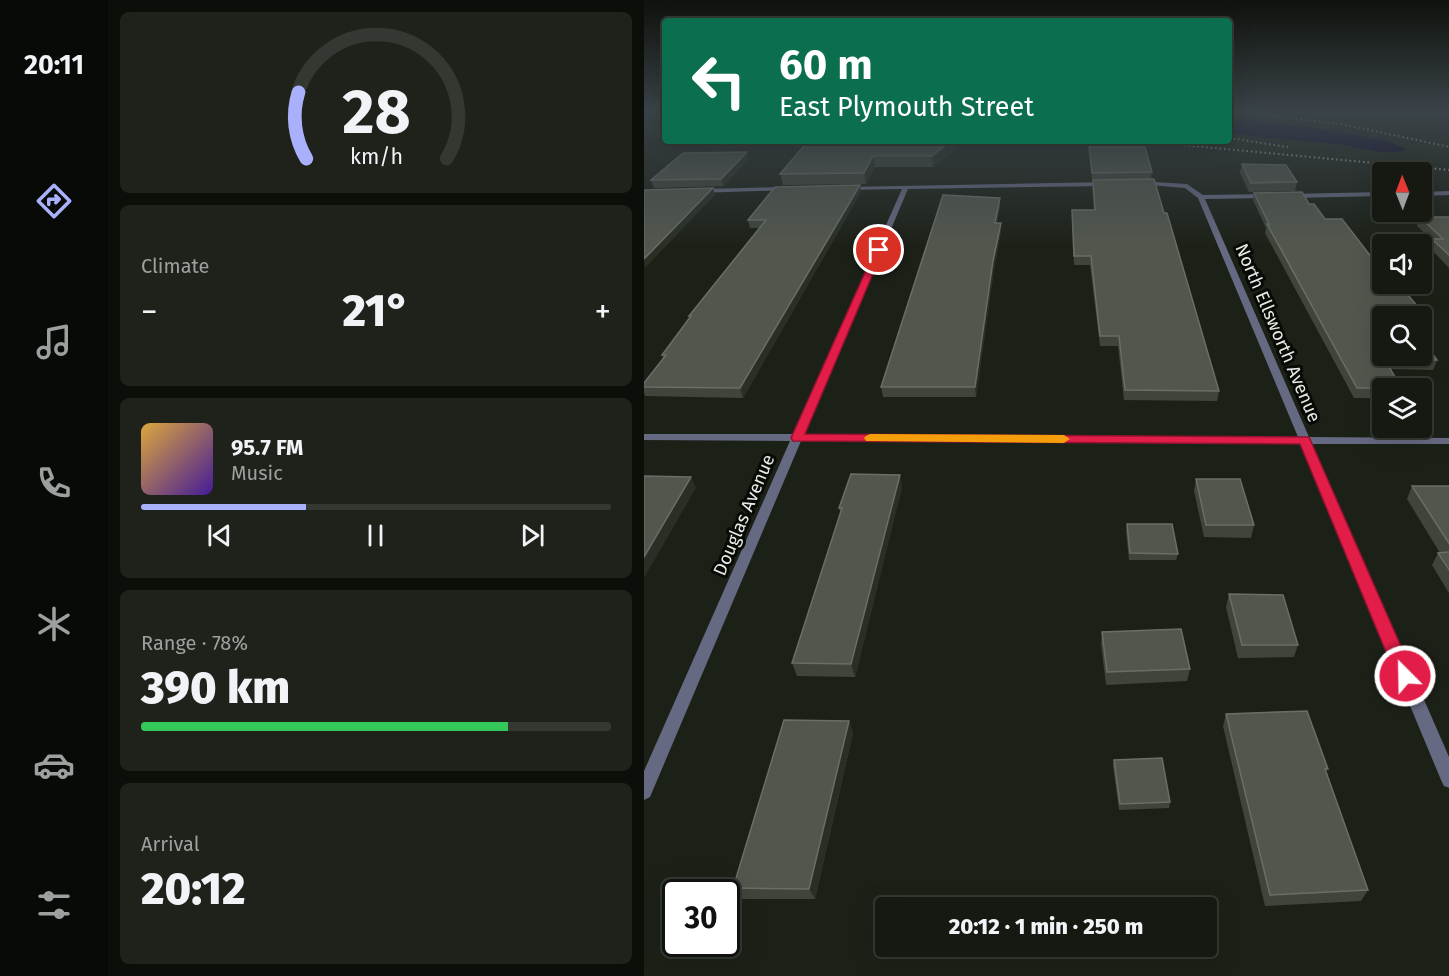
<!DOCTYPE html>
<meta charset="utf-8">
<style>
:root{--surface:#151912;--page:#1e221b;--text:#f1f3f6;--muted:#9da09f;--line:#343832;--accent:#a9b0fc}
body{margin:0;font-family:"Fira Sans",sans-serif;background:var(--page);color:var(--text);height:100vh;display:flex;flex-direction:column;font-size:22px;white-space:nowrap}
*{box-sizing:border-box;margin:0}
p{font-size:20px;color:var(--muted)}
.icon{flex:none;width:33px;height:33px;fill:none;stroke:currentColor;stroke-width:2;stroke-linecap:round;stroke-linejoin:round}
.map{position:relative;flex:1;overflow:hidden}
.details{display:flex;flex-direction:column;gap:12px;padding:12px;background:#0c0e0a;width:536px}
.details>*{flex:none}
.hud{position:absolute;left:18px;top:18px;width:570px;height:126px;border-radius:6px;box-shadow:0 6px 24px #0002,0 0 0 2px var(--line);background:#0b6e4f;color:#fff;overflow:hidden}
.needle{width:39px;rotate:359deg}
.fabs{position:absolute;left:728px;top:162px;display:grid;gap:12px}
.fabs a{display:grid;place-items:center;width:60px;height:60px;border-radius:6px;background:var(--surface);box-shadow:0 6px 24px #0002,0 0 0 2px var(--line);font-size:30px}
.speed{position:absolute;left:18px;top:879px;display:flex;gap:12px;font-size:30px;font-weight:700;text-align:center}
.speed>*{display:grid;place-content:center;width:78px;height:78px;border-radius:50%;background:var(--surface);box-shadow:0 6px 24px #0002,0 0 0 2px var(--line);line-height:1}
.speed .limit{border:3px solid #111;border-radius:9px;background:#fff;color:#111}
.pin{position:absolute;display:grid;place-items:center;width:51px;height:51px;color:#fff;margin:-26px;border:3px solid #fff;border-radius:50%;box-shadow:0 2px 6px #0007}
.me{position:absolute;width:66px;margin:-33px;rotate:337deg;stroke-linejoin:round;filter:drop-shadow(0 0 4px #0008)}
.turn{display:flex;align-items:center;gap:21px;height:126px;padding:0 18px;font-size:27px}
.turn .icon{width:78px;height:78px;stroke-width:2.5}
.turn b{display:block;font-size:42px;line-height:51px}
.big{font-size:45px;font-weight:800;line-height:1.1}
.details .tile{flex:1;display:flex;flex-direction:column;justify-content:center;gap:9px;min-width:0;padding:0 21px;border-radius:9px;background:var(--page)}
.details .dial{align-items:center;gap:0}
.dial svg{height:156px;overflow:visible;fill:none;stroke:var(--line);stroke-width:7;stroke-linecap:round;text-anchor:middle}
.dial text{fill:var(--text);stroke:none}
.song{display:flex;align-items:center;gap:18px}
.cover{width:72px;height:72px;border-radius:9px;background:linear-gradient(135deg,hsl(40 70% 55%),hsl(260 70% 35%))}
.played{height:6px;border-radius:3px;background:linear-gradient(90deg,var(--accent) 35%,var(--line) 35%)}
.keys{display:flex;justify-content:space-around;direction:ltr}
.heat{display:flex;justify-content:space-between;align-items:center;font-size:33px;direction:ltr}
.charge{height:9px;border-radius:4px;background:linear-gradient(90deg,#34c759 78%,var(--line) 0)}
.trip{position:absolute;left:231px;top:897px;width:342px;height:60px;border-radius:6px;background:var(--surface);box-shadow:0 6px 24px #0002,0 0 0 2px var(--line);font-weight:800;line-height:60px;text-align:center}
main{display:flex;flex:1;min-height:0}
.tabs{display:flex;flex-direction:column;width:108px;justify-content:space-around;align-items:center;background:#080a07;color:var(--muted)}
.tabs .icon{width:42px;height:42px}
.tabs .active{color:var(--accent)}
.tabs b{font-size:27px;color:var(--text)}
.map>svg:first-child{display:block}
.water{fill:#09012f}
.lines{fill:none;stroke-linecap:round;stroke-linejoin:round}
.minor{fill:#666982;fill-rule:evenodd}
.rail{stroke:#b5b9b2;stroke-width:2;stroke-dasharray:1.5 3;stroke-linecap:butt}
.wall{fill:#40453c}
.shaded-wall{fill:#2a2f26}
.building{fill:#52574e;stroke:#696e66;stroke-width:1.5}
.route{fill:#e11d48;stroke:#92132f;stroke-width:1.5}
.slow{fill:#f59e0b}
.labels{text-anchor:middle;stroke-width:6;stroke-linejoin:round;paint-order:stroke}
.street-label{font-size:18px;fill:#e8ece6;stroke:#080a06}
</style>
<main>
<nav class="tabs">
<b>20:11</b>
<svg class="icon active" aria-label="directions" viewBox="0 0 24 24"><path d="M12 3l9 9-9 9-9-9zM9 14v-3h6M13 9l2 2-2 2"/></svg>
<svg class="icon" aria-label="music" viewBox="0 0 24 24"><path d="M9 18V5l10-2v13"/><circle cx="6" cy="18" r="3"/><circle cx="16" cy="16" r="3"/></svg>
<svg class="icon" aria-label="phone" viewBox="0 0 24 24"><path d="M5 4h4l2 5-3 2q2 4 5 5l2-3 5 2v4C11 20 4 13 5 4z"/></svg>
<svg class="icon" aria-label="climate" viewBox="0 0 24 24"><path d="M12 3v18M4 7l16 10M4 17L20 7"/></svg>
<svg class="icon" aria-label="car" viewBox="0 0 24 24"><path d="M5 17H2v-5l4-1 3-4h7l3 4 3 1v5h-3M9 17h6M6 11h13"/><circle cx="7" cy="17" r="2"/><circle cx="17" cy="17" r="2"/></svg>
<svg class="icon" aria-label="filters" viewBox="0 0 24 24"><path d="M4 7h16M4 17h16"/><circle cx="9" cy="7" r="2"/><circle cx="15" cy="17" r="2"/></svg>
</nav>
<section class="details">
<div class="tile dial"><svg viewBox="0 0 100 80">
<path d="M14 69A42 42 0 1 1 86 69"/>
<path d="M14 69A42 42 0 0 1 10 35" stroke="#a9b0fc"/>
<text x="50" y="56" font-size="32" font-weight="700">28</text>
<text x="50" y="72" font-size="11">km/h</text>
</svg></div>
<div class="tile"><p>Climate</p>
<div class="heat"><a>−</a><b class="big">21°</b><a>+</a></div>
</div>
<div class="tile">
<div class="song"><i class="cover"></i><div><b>95.7 FM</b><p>Music</p></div></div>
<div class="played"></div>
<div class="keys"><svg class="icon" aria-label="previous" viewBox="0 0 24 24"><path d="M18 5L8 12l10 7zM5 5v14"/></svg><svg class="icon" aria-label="pause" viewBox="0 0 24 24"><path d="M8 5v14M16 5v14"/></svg><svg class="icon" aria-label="next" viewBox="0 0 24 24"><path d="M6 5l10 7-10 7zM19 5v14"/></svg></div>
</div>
<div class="tile"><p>Range · 78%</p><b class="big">390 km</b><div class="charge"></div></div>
<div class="tile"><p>Arrival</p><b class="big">20:12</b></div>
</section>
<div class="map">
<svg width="806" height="976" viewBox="0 0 806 976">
<rect width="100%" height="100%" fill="#1c2118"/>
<path class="water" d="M585 119C627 122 668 127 709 135 727 138 746 139 762 150 747 157 710 146 693 144 657 140 622 139 587 133Z"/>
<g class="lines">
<g class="minor">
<polygon points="495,181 543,184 559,195 625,194 628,196 625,198 561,199 665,437 806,438 806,444 668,444 806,759 806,788 800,786 797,780 657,444 157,441 6,797 0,800 0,771 146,441 0,440 0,434 149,434 258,189 201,190 198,188 199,187 462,182 465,184 462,186 264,189 160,434 654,437 554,198 541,188 493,184 492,183"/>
<polygon points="144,187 146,188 146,190 54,193 51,191 54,189"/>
<polygon points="806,191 806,195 777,196 777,192"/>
<polygon points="738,192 738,196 646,198 643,196 646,194"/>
</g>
<g class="rail">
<polyline points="585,111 697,124 806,147"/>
<polyline points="585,138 644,147"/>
<polyline points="495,141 806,170"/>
</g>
</g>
<g class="wall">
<polygon points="164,141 315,141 314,147 289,167 231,167 222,184 139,185 136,174"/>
<polygon points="445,147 508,172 507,179 448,180"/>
<polygon points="105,159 79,186 10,188 7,180"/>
<polygon points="598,164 653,182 651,191 605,192 596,173"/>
<polygon points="449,180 520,213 575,391 573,401 480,400 474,346 456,346 446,265 430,265 428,210 450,210 448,188"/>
<polygon points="217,192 99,398 1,396 0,393 0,383 19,358 18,355 46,318 45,316 116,228 106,228 104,220"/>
<polygon points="610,193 665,204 735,267 788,324 784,334 777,334 777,316 738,316 793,360 789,370 747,369 738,388 738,398 710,398 621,233 622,228 609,200"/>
<polygon points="356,206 353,223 357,223 357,231 350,269 332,397 239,397 237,387"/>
<polygon points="776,217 806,217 806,269 785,247 788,240 773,226"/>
<polygon points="552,479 610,525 607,538 560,537 550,491"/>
<polygon points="768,486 806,486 806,595 788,565 794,553 796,553 763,499"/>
<polygon points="258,487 211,677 153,676 148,663 197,514 195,508"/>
<polygon points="483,524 534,554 532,560 485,560 482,531"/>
<polygon points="585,594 654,645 650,657 594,658 582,607"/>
<polygon points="458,632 546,669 543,681 462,685 457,644"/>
<polygon points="582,714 684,769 682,771 724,890 717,901 621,906 579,726"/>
<polygon points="205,721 209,733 171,899 96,899 89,888"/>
<polygon points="470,760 526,802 525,808 475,810 469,766"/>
</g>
<g class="shaded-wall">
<polygon points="307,141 315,141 314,147 289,167 288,156"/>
<polygon points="103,152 105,159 79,186 77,179"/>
<polygon points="229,156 231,167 222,184 220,173"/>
<polygon points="216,185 217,192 99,398 96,388"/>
<polygon points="69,188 71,195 1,268 0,259"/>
<polygon points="356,198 356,206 352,231 351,223"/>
<polygon points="357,223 357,231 350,269 332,397 331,387 349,261"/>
<polygon points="256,475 258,487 211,677 207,664"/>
<polygon points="47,477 52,488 0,578 0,557"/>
<polygon points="205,721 209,733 171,899 165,889"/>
</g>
<g class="building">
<polygon points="164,141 307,141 288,156 229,156 220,173 136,174"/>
<polygon points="445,147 501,147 508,172 448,173"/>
<polygon points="103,152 77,179 7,180 39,153"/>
<polygon points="598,164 642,165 653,182 607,183"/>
<polygon points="510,179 520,213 523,213 575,391 481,390 475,336 456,336 447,256 430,256 428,210 451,210 449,180"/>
<polygon points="216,185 96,388 0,387 0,383 22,355 18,355 47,316 45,316 122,220 104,220 131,187"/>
<polygon points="69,188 0,259 0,190"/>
<polygon points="658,192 665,204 670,204 681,219 698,219 735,267 738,267 738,284 755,284 788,324 777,324 777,316 738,316 738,356 777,356 777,338 793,360 740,359 758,388 713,388 623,224 625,224 610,193"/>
<polygon points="299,195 356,198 351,223 357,223 349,261 331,387 237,387"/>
<polygon points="776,217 806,217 806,256 788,239 799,239"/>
<polygon points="207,474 256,475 207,664 148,663 198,508 195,508"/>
<polygon points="0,476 47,477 0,557"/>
<polygon points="552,479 596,479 610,525 562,525"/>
<polygon points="768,486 806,486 806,545"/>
<polygon points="483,524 528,524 534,554 486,553"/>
<polygon points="806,552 806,571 794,553"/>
<polygon points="585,594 639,595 654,645 598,645"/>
<polygon points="537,629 546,669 463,672 458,632"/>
<polygon points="663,711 684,769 681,769 724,890 626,895 582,714"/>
<polygon points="140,720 205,721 165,889 89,888"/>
<polygon points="518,758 526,802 476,804 470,760"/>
</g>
<linearGradient id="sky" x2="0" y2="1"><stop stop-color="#0f120d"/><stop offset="0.45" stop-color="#3a4348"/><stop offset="1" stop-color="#3a4348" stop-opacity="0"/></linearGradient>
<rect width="806" height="247" fill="url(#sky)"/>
<polygon class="route" points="232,248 239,250 161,434 665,437 770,676 767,681 761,683 755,681 752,676 656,444 149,441 147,438"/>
<polygon class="slow" points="226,434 420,435 426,439 420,443 222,441 220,438 222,436"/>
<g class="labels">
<g class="street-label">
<text transform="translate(634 333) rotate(67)" y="6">North Ellsworth Avenue</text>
<text transform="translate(100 515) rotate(-67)" y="6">Douglas Avenue</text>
</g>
</g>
</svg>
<div class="fabs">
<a><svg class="needle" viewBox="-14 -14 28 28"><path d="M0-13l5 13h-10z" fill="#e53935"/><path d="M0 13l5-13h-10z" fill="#9da09f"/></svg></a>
<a><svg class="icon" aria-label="sound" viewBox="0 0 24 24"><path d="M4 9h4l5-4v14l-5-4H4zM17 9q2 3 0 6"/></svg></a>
<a><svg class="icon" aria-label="search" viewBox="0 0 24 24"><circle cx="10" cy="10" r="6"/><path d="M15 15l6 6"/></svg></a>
<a><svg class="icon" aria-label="layers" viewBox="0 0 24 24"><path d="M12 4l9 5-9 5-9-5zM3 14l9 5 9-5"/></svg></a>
</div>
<div class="speed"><div class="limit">30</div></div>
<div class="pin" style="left:235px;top:250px;background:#d93025"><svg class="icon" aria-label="arrive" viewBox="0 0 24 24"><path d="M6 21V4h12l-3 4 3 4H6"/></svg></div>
<svg class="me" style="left:761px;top:676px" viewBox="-20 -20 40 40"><circle r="17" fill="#e11d48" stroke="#fff" stroke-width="3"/><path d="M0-11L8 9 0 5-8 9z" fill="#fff"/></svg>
<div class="trip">20:12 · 1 min · 250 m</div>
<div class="hud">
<div class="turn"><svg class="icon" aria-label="left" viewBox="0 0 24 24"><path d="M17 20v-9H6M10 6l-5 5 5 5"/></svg><div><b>60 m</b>East Plymouth Street</div></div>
</div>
</div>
</main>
